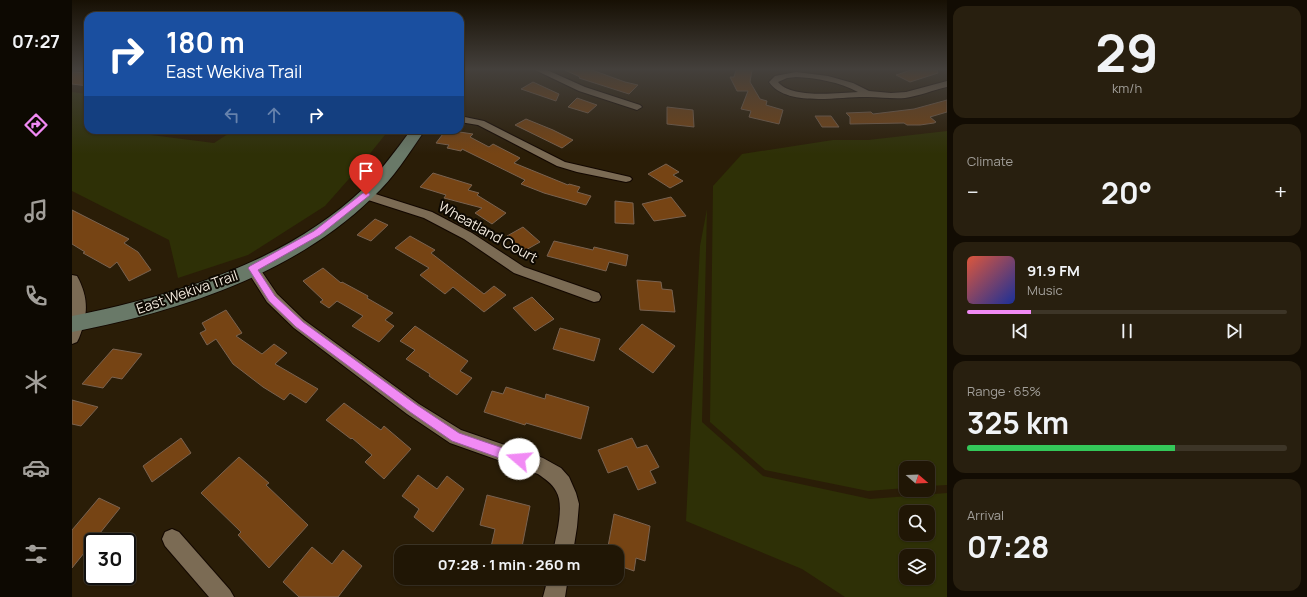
<!DOCTYPE html>
<meta charset="utf-8">
<style>
:root{--surface:#201605;--page:#281f0f;--text:#f1f3f6;--muted:#a29f9a;--line:#3d3527;--accent:#f18af4}
body{margin:0;font-family:Manrope,sans-serif;background:var(--page);color:var(--text);height:100vh;display:flex;flex-direction:column;font-size:15px;white-space:nowrap}
*{box-sizing:border-box;margin:0}
p{font-size:13px;color:var(--muted)}
.icon{flex:none;width:22px;height:22px;fill:none;stroke:currentColor;stroke-width:2;stroke-linecap:round;stroke-linejoin:round}
.map{position:relative;flex:1;overflow:hidden}
.panel{display:flex;flex-direction:column;gap:6px;padding:6px;background:#120c03;width:360px}
.panel>*{flex:none}
.top-card{position:absolute;left:12px;top:12px;width:380px;height:122px;border-radius:12px;box-shadow:0 1px 3px #0004,0 0 0 1px var(--line);background:#1a4fa0;color:#fff;overflow:hidden}
.needle{width:26px;rotate:109deg}
.buttons{position:absolute;left:827px;top:461px;display:grid;gap:8px}
.buttons a{display:grid;place-items:center;width:36px;height:36px;border-radius:8px;background:var(--surface);box-shadow:0 1px 3px #0004,0 0 0 1px var(--line);font-size:20px}
.speed{position:absolute;left:12px;top:533px;display:flex;gap:8px;font-size:20px;font-weight:700;text-align:center}
.speed>*{display:grid;place-content:center;width:52px;height:52px;border-radius:50%;background:var(--surface);box-shadow:0 1px 3px #0004,0 0 0 1px var(--line);line-height:1}
.speed .limit{border:2px solid #111;border-radius:6px;background:#fff;color:#111}
.pin{position:absolute;display:grid;place-items:center;width:34px;height:34px;color:#fff;margin:-41px -17px;border-radius:50% 50% 50% 0;rotate:-45deg;box-shadow:0 0 4px #0007}
.pin .icon{rotate:45deg}
.me{position:absolute;width:44px;margin:-22px;rotate:288deg;stroke-linejoin:round;filter:drop-shadow(0 0 3px #0008)}
.turn{display:flex;align-items:center;gap:14px;height:84px;padding:0 16px;font-size:18px}
.turn .icon{width:52px;height:52px;stroke-width:2.5}
.turn b{display:block;font-size:28px;line-height:34px}
.lanes{display:flex;align-items:center;height:38px;padding:0 16px;background:#0003;justify-content:center;gap:20px;direction:ltr}
.lanes .off{opacity:.35}
.big{font-size:30px;font-weight:700;line-height:1.1}
.panel .widget{flex:1;display:flex;flex-direction:column;justify-content:center;gap:6px;min-width:0;padding:0 14px;border-radius:12px;background:var(--page)}
.panel .dial{align-items:center;gap:0}
.dial b{font-size:52px;line-height:1}
.song{display:flex;align-items:center;gap:12px}
.cover{width:48px;height:48px;border-radius:6px;background:linear-gradient(135deg,hsl(10 70% 55%),hsl(230 70% 35%))}
.played{height:4px;border-radius:2px;background:linear-gradient(90deg,var(--accent) 20%,var(--line) 20%)}
.keys{display:flex;justify-content:space-around;direction:ltr}
.heat{display:flex;justify-content:space-between;align-items:center;font-size:22px;direction:ltr}
.charge{height:6px;border-radius:3px;background:linear-gradient(90deg,#34c759 65%,var(--line) 0)}
.trip{position:absolute;left:322px;top:545px;width:230px;height:40px;border-radius:12px;background:var(--surface);box-shadow:0 1px 3px #0004,0 0 0 1px var(--line);font-weight:700;line-height:40px;text-align:center}
main{display:flex;flex:1;min-height:0}
.tab-bar{display:flex;flex-direction:column;width:72px;justify-content:space-around;align-items:center;background:#0d0902;color:var(--muted)}
.tab-bar .icon{width:28px;height:28px}
.tab-bar .on{color:var(--accent)}
.tab-bar b{font-size:18px;color:var(--text)}
.map>svg:first-child{display:block}
.green{fill:#2e3006;fill-rule:evenodd}
.building{fill:#764414;stroke:#796250}
.lines{fill:none;stroke-linecap:round;stroke-linejoin:round}
.street-casing{stroke:#120700;stroke-width:2}
.secondary-casing{stroke:#120700;stroke-width:2}
.street{fill:#7b6b54;fill-rule:evenodd}
.secondary{fill:#697968;fill-rule:evenodd}
.route{fill:#f18af4;stroke:#9d5a9f}
.labels{text-anchor:middle;stroke-width:4;stroke-linejoin:round;paint-order:stroke}
.street-label{font-size:14px;fill:#f3eadd;stroke:#0e0902}
</style>
<main>
<nav class="tab-bar">
<b>07:27</b>
<svg class="icon on" aria-label="directions" viewBox="0 0 24 24"><path d="M12 3l9 9-9 9-9-9zM9 14v-3h6M13 9l2 2-2 2"/></svg>
<svg class="icon" aria-label="music" viewBox="0 0 24 24"><path d="M9 18V5l10-2v13"/><circle cx="6" cy="18" r="3"/><circle cx="16" cy="16" r="3"/></svg>
<svg class="icon" aria-label="phone" viewBox="0 0 24 24"><path d="M5 4h4l2 5-3 2q2 4 5 5l2-3 5 2v4C11 20 4 13 5 4z"/></svg>
<svg class="icon" aria-label="climate" viewBox="0 0 24 24"><path d="M12 3v18M4 7l16 10M4 17L20 7"/></svg>
<svg class="icon" aria-label="car" viewBox="0 0 24 24"><path d="M5 17H2v-5l4-1 3-4h7l3 4 3 1v5h-3M9 17h6M6 11h13"/><circle cx="7" cy="17" r="2"/><circle cx="17" cy="17" r="2"/></svg>
<svg class="icon" aria-label="filters" viewBox="0 0 24 24"><path d="M4 7h16M4 17h16"/><circle cx="9" cy="7" r="2"/><circle cx="15" cy="17" r="2"/></svg>
</nav>
<div class="map">
<svg width="875" height="597" viewBox="0 0 875 597">
<rect width="100%" height="100%" fill="#2a1d07"/>
<g class="green">
<polygon points="0,92 16,94 16,130 74,130 79,135 142,143 162,130 317,130 283,172 253,206 176,255 106,278 97,240 0,191"/>
<polygon points="875,131 875,485 856,486 856,468 834,468 834,488 796,491 693,470 638,422 641,186 670,154 761,140 796,140"/>
<path d="M635 209 630 422 691 476 798 499 875 493V597H773L730 569 614 521 628 246ZM834 512H856V534H834ZM834 556H856V578H834Z"/>
</g>
<g class="building">
<polygon points="493,70 520,70 553,82 566,85 557,94 507,78 508,77"/>
<polygon points="664,70 680,70 678,82 688,99 695,101 694,105 711,110 707,124 677,117 679,111 669,109 676,91 665,91 658,77 662,77"/>
<polygon points="839,70 865,70 866,73 838,82 824,75"/>
<polygon points="0,72 16,73 16,86 0,84"/>
<polygon points="461,82 487,94 484,101 449,89"/>
<polygon points="505,98 525,105 516,113 496,107"/>
<polygon points="875,100 875,112 858,117 864,122 862,123 848,125 835,125 832,123 778,124 778,117 774,113 799,112 801,114 842,109"/>
<polygon points="595,107 621,110 622,127 595,124"/>
<polygon points="743,116 759,116 767,127 750,127"/>
<polygon points="454,119 481,130 501,140 490,148 443,125"/>
<polygon points="374,130 401,134 398,137 417,147 421,144 448,158 442,163 496,185 497,184 508,187 505,192 519,196 514,205 472,193 449,184 453,180 390,149 389,151 375,148 377,145 364,143"/>
<polygon points="594,164 607,172 601,175 611,181 598,188 576,174"/>
<polygon points="361,173 400,185 396,190 407,193 405,195 434,213 420,224 403,213 410,208 372,198 374,195 348,187"/>
<polygon points="599,197 614,216 582,221 570,204"/>
<polygon points="543,201 561,203 562,224 543,223"/>
<polygon points="0,210 57,239 52,243 66,252 79,270 57,281 45,262 38,268 11,253 13,252 0,244"/>
<polygon points="303,219 316,225 299,241 285,235"/>
<polygon points="451,227 468,242 452,251 435,236"/>
<polygon points="338,236 363,250 359,253 412,294 422,286 434,295 412,312 381,287 373,294 348,275 357,268 323,248"/>
<polygon points="482,241 521,250 522,247 556,255 554,266 537,262 534,271 475,256"/>
<polygon points="251,268 269,283 270,282 296,296 295,298 321,313 313,320 322,326 307,342 280,326 291,316 265,301 257,308 248,302 251,300 231,281"/>
<polygon points="565,280 589,282 590,289 600,290 603,312 568,310"/>
<polygon points="460,297 482,319 463,331 441,308"/>
<polygon points="154,310 170,333 164,336 190,354 202,344 215,353 203,364 246,389 234,403 218,393 212,400 191,387 161,364 144,339 135,345 128,333 134,330 130,323"/>
<polygon points="570,324 603,346 581,373 547,349"/>
<polygon points="343,326 396,361 388,371 400,378 385,395 357,376 358,374 334,359 343,350 328,341"/>
<polygon points="488,328 528,339 522,361 481,349"/>
<polygon points="41,349 70,354 50,379 40,377 31,388 10,384"/>
<polygon points="434,387 473,399 474,394 517,407 509,439 454,423 453,425 412,412 420,391 431,394"/>
<polygon points="0,400 26,407 9,426 0,424"/>
<polygon points="272,403 309,430 312,426 339,449 312,479 293,462 300,455 280,438 279,439 254,420"/>
<polygon points="109,438 119,453 80,482 71,466"/>
<polygon points="560,438 565,448 575,445 587,467 578,471 584,483 566,490 555,466 536,473 526,450"/>
<polygon points="167,457 197,483 194,485 236,525 197,568 166,535 169,532 129,493"/>
<polygon points="346,475 365,489 375,476 392,489 361,532 342,517 347,509 330,496"/>
<polygon points="415,495 458,506 449,552 439,552 419,547 423,529 408,525"/>
<polygon points="27,498 48,508 0,568 0,530"/>
<polygon points="542,514 578,526 573,561 564,558 562,571 545,565 545,552 535,552"/>
<polygon points="240,547 260,564 271,550 290,566 266,597 227,597 211,582"/>
</g>
<g class="lines">
<g class="street-casing">
<g id="street">
<polygon points="463,70 475,70 513,87 568,105 570,107 565,110 562,109 507,91"/>
<path d="M724 72 756 76 781 83 797 91 819 93 834 92 875 81V87C861 90 847 96 833 98 821 99 809 97 796 97 768 96 715 108 697 82L703 76ZM724 77C745 78 767 82 786 92 766 93 720 99 706 82L715 78Z"/>
<polygon points="388,116 412,121 493,162 558,177 560,179 558,181 554,182 505,172 485,166 406,125 388,122"/>
<polygon points="294,191 360,212 400,233 452,267 527,293 529,297 527,301 522,302 442,273 392,239 352,218 290,198 288,195 290,192"/>
<path d="M181 264 186 266 205 294 232 320 347 404 389 430 471 458 489 468 497 477 504 493 507 504 505 527 501 552H481C484 536 493 505 484 491 480 483 473 479 466 474L378 443 335 414 222 328 195 302 176 272 174 269 176 266Z"/>
<path d="M0 275 5 276C17 298 16 315 7 338L5 342 0 344Z"/>
<polygon points="100,529 107,532 158,590 162,597 137,597 93,546 90,539 93,532"/>
<polygon points="476,578 496,578 493,597 471,597"/>
</g>
</g>
<g class="secondary-casing">
<path id="secondary" d="M339 130H353C337 153 322 178 301 197 221 275 107 311 0 332V316C102 296 214 262 291 189 309 171 324 150 339 130Z"/>
</g>
<use href="#street" class="street"/>
<use href="#secondary" class="secondary"/>
</g>
<linearGradient id="sky" x2="0" y2="1"><stop stop-color="#171004"/><stop offset="0.45" stop-color="#44403c"/><stop offset="1" stop-color="#44403c" stop-opacity="0"/></linearGradient>
<rect width="875" height="154" fill="url(#sky)"/>
<polygon class="route" points="291,193 297,193 298,195 248,235 186,270 203,296 231,322 345,405 387,433 451,455 452,459 451,463 447,465 380,441 338,412 224,327 197,301 178,271 176,268 178,266 242,231"/>
<g class="labels">
<g class="street-label">
<text transform="translate(416 232) rotate(29)" y="5">Wheatland Court</text>
<text transform="translate(115 292) rotate(-19)" y="5">East Wekiva Trail</text>
</g>
</g>
</svg>
<div class="buttons">
<a><svg class="needle" viewBox="-14 -14 28 28"><path d="M0-13l5 13h-10z" fill="#e53935"/><path d="M0 13l5-13h-10z" fill="#a29f9a"/></svg></a>
<a><svg class="icon" aria-label="search" viewBox="0 0 24 24"><circle cx="10" cy="10" r="6"/><path d="M15 15l6 6"/></svg></a>
<a><svg class="icon" aria-label="layers" viewBox="0 0 24 24"><path d="M12 4l9 5-9 5-9-5zM3 14l9 5 9-5"/></svg></a>
</div>
<div class="speed"><div class="limit">30</div></div>
<div class="pin" style="left:294px;top:195px;background:#d93025"><svg class="icon" aria-label="arrive" viewBox="0 0 24 24"><path d="M6 21V4h12l-3 4 3 4H6"/></svg></div>
<svg class="me" style="left:447px;top:459px" viewBox="-20 -20 40 40"><circle r="19" fill="#fff"/><path d="M0-13L10 11 0 6-10 11z" fill="#f18af4"/></svg>
<div class="trip">07:28 · 1 min · 260 m</div>
<div class="top-card">
<div class="turn"><svg class="icon" aria-label="right" viewBox="0 0 24 24"><path d="M7 20v-9h11M14 6l5 5-5 5"/></svg><div><b>180 m</b>East Wekiva Trail</div></div>
<div class="lanes"><svg class="icon off" aria-label="left" viewBox="0 0 24 24"><path d="M17 20v-9H6M10 6l-5 5 5 5"/></svg><svg class="icon off" aria-label="ahead" viewBox="0 0 24 24"><path d="M12 20V5M6 11l6-6 6 6"/></svg><svg class="icon" aria-label="right" viewBox="0 0 24 24"><path d="M7 20v-9h11M14 6l5 5-5 5"/></svg></div>
</div>
</div>
<section class="panel">
<div class="widget dial"><b>29</b><p>km/h</p></div>
<div class="widget"><p>Climate</p>
<div class="heat"><a>−</a><b class="big">20°</b><a>+</a></div>
</div>
<div class="widget">
<div class="song"><i class="cover"></i><div><b>91.9 FM</b><p>Music</p></div></div>
<div class="played"></div>
<div class="keys"><svg class="icon" aria-label="previous" viewBox="0 0 24 24"><path d="M18 5L8 12l10 7zM5 5v14"/></svg><svg class="icon" aria-label="pause" viewBox="0 0 24 24"><path d="M8 5v14M16 5v14"/></svg><svg class="icon" aria-label="next" viewBox="0 0 24 24"><path d="M6 5l10 7-10 7zM19 5v14"/></svg></div>
</div>
<div class="widget"><p>Range · 65%</p><b class="big">325 km</b><div class="charge"></div></div>
<div class="widget"><p>Arrival</p><b class="big">07:28</b></div>
</section>
</main>
